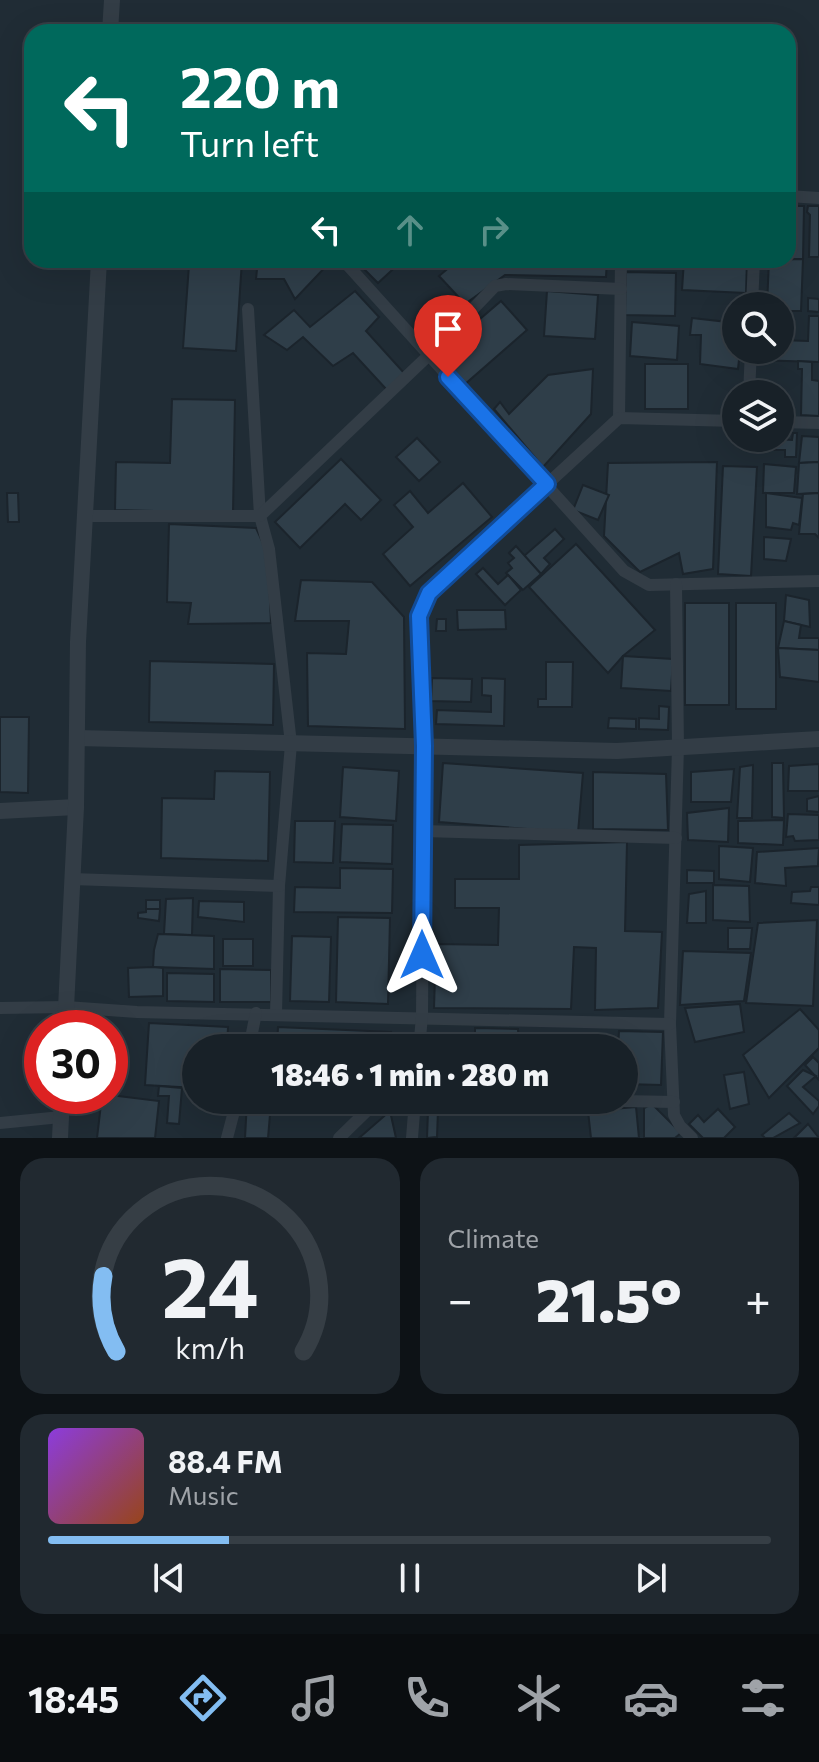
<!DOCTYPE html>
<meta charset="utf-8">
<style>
:root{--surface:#182128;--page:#212930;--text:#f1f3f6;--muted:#9fa3a8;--line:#363e45;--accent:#83bdf2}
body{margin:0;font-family:Commissioner,sans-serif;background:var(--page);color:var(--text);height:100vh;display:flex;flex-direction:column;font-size:30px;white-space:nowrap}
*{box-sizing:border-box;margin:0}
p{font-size:26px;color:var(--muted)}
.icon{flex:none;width:44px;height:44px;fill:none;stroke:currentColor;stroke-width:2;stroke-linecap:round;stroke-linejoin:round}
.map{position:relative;height:1138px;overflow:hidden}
.drawer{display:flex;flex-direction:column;gap:20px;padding:20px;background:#0d1216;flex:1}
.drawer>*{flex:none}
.top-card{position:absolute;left:24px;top:24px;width:772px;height:244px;border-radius:24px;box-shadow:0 8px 32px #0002,0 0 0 2px var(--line);background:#00695c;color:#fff;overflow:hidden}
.tools{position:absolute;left:722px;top:292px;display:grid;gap:16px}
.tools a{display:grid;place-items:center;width:72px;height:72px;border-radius:50%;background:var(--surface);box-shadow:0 8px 32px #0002,0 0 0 2px var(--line);font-size:40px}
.speed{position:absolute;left:24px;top:1010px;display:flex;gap:16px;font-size:40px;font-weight:700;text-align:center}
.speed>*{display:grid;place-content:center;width:104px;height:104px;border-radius:50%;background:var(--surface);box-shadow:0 8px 32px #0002,0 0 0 2px var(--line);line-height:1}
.speed .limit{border:12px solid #d22;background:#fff;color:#111}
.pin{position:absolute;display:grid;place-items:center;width:68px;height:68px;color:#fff;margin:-82px -34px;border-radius:50% 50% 50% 0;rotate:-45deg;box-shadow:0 0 8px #0007}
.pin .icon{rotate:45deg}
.me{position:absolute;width:88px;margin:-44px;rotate:0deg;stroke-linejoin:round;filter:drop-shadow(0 0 6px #0008)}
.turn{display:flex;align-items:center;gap:28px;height:168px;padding:0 24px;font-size:36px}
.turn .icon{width:104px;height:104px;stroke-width:2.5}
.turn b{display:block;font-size:56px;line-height:68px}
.lanes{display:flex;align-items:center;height:76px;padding:0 24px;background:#0003;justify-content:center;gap:40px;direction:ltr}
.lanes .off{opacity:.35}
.big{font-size:60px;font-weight:800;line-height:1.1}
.drawer .card{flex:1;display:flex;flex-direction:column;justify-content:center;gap:12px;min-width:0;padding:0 28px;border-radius:24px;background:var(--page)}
.drawer .dial{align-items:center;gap:0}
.dial svg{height:208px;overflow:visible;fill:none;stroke:var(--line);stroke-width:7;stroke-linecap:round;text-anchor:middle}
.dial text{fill:var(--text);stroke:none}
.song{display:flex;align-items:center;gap:24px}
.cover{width:96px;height:96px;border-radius:12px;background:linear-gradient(135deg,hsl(270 70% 55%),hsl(20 70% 35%))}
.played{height:8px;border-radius:4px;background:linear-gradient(90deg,var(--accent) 25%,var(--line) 25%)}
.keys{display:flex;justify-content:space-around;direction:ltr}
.heat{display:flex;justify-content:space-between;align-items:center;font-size:44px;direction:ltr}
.drawer .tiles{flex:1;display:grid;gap:20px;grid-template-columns:1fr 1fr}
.card:last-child{grid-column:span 2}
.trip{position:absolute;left:182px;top:1034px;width:456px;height:80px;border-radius:40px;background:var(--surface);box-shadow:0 8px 32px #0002,0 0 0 2px var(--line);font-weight:800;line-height:80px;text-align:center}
.dock{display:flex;height:128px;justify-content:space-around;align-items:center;background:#0a0d10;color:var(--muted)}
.dock .icon{width:56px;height:56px}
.dock .selected{color:var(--accent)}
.dock b{font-size:36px;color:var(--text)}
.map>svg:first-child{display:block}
.building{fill:#2f3e49;stroke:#1b242c;stroke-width:2}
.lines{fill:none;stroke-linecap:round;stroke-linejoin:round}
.minor{stroke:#333d46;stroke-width:12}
.tertiary{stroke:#333d46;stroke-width:16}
.route-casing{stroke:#114b97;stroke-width:20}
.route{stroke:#1a73e8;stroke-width:14}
</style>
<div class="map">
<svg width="819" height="1138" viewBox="0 0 819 1138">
<rect width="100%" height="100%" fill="#202c35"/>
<g class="building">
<polygon points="788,206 804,206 803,259 788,259"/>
<polygon points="808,206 819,206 819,257 809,257 810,215 807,212"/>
<polygon points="803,259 801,311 780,311 780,306 767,306 769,260"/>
<polygon points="132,260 242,260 236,351 183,348 189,265"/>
<polygon points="258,260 332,260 295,299 284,279 256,279"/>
<polygon points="355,260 403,260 378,283"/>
<polygon points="458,260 607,260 606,277 505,275 465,304 439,276"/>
<polygon points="684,260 747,260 746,293 682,290"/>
<polygon points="626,272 676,273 675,316 625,315"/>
<polygon points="355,291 379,317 366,331 405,374 387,390 353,353 333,366 303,337 287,350 264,335 294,310 310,327"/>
<polygon points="547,291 598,295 595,339 544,336"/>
<polygon points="808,298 819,299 819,312 808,311"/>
<polygon points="501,301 527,330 464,385 438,355"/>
<polygon points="809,316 819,316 819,362 757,360 757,350 780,350 780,340 808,341"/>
<polygon points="692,318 736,323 736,350 740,350 738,369 700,364 701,335 690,335"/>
<polygon points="632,322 679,326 677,360 630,356"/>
<polygon points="798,361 812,362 812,380 819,381 819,416 801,415 802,369 798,369"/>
<rect x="645" y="364" width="43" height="45"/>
<polygon points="593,369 591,414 543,467 494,409 500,402 509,414 548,375"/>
<polygon points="172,399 235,400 233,513 115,510 116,462 170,463"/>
<polygon points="793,433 797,433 796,457 785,457 785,450 761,450 761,438 792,440"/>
<polygon points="802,436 819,437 819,462 799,463"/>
<polygon points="417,438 440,462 419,481 396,457"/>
<polygon points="341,459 381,500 361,520 345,504 300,548 275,522"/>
<polygon points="717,462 713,569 683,574 679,553 640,572 604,536 608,463"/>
<polygon points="819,462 819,493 797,494 799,463"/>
<polygon points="764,464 796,467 794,493 763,493"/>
<polygon points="723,466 757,467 751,576 718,574"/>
<polygon points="463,483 492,517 410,586 383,554 413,527 394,505 410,491 428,513"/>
<polygon points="583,485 609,495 598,520 573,510"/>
<polygon points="7,493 18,493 19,522 8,522"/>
<polygon points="766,493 802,498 799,525 793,523 791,530 766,527"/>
<polygon points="819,493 819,538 815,534 799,534 803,494"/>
<polygon points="169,524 256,528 268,554 271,623 188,624 191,603 167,602"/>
<polygon points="555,529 564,539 544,558 550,564 541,574 524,556"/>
<polygon points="764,537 791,539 786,561 764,559"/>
<polygon points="576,544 655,630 623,656 608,673 529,587"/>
<polygon points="516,546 541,574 523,590 506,573 512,568 508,563 514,558 509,553"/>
<polygon points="483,568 498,584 508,575 521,590 505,605 476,574"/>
<polygon points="301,580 372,582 404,617 405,729 308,726 307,653 346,654 349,621 295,621"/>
<polygon points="786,595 809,600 810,627 784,621"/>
<rect x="685" y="603" width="44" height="102"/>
<rect x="736" y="603" width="40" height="106"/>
<polygon points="457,610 505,610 506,629 458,630"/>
<polygon points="437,619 446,619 446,631 436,631"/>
<polygon points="784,621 801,625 799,638 819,638 819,650 778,648"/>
<polygon points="778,648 819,650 819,682 780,677"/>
<polygon points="623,656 673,659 671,691 621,688"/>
<polygon points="150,661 274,664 273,725 149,722"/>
<polygon points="546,662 573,662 572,707 538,707 538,699 546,699"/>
<polygon points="432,678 472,679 471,702 431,701"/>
<polygon points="482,678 505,679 504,726 436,724 437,710 491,712 491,696 482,695"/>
<polygon points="659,706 669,707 668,730 639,729 639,718 659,719"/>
<polygon points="0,717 29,717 28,793 0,792"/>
<polygon points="609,718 636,719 636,729 608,728"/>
<polygon points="443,763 583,773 578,833 439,822"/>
<polygon points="772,763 783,763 784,818 772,817"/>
<polygon points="819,764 819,791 788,791 789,766"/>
<polygon points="753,765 752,818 737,818 740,767"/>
<polygon points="343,767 399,771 396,821 340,817"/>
<polygon points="734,769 731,802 691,802 691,772"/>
<polygon points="215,771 270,772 268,861 161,858 162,798 214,799"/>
<polygon points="593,772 666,774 668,830 593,829"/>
<polygon points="819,796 819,812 807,811 807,799"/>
<polygon points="729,808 728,842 688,840 687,813"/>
<polygon points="788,814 819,815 819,840 795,841 793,836 786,837"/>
<polygon points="784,820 783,845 738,843 738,821"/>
<polygon points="295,821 335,821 333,863 294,862"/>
<polygon points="342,824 393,825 392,864 340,862"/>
<polygon points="627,842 625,931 662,932 658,1008 595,1010 596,948 574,947 571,1009 434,1008 436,944 498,945 499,908 455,908 455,879 519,879 519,845"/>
<polygon points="719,846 753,848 750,882 719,879"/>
<polygon points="819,848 818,866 785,868 786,886 755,883 757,852"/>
<polygon points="340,868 393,869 392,913 294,912 295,887 340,888"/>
<polygon points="687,870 714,871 714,883 687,883"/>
<polygon points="713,885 749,886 750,922 713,920"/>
<polygon points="811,887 819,887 819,905 791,903 792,892 810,891"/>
<polygon points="706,891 706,923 687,923 689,894"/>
<polygon points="193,898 192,935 164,934 166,899"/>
<rect x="146" y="900" width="14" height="9"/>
<polygon points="199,901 244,902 244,922 198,917"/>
<polygon points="146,909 160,909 159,921 138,918 138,913 146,912"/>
<polygon points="338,917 390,918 388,1004 336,1002"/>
<polygon points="817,920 813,1006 746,1003 758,923"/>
<polygon points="728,928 752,928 750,949 728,949"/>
<polygon points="158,934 214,936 214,969 153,967 154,950"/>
<polygon points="292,936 331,937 329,1002 290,1001"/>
<rect x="223" y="939" width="30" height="27"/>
<polygon points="683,951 751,953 744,1001 680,1005"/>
<polygon points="153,967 163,968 163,996 129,997 128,968"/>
<polygon points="220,969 271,970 271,1002 220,1002"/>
<polygon points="167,973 214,974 214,1002 167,1001"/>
<polygon points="740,1004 744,1032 695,1042 685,1008"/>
<polygon points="800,1009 819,1030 819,1048 769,1098 743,1055"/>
<polygon points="149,1023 228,1027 227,1048 196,1048 196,1088 145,1085"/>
<polygon points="278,1027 391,1032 390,1048 277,1048"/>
<polygon points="475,1028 518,1029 519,1048 475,1048"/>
<polygon points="619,1031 663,1032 661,1085 624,1084 624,1048 618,1048"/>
<polygon points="564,1034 609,1035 609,1048 564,1048"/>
<polygon points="813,1057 819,1063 819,1080 805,1065"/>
<polygon points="803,1070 816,1076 803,1087 819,1101 819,1106 813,1114 787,1086"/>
<polygon points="744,1072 749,1104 730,1109 724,1075"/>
<polygon points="159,1086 182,1088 179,1124 167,1123 169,1096 158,1096"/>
<polygon points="110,1095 159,1101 155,1138 97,1138 102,1096"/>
<polygon points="247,1101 271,1103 268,1138 245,1138"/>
<polygon points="652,1104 681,1133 675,1138 644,1138 644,1108"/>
<polygon points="636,1107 639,1138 591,1138 588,1111"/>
<polygon points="718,1109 735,1127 724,1138 703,1138 689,1124 698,1115 704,1122"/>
<polygon points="438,1110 437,1137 427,1138 428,1111"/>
<polygon points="390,1111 396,1138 359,1138"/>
<polygon points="789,1113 800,1123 773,1138 765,1138 762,1135"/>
<polygon points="808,1124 819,1138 794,1138"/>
</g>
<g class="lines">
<g class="minor">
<polyline points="788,196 819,198"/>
<polyline points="343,260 624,571 649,585 819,581"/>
<polyline points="752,306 754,260"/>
<polyline points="248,309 260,516 269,549 291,744 279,886 276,1014"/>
<polyline points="749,394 751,350"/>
<polyline points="619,418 621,260"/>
<polyline points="780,422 819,423"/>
<polyline points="85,516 260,516 429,355 495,286 506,284 621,289"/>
<polyline points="676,584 678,747 670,1024 674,1115 680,1126 692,1138"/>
<polyline points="423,831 676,838"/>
<polyline points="72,879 279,886"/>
<polyline points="0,1008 66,1007 137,1012 670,1024"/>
<polyline points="249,1048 256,1013"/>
<polyline points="419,1048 422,1017 424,746 419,616 429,593 619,418 736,421"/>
<polyline points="569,1100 674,1102"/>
<polyline points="0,1123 61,1117"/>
<polyline points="227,1138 237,1100"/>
<polyline points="339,1138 378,1100"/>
<polyline points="412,1138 415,1100"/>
</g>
<g class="tertiary">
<polyline points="110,32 112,0"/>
<polyline points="77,738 617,751 819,739"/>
<polyline points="0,811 76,807"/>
<polyline points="65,1028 76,807 78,642 99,260"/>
<polyline points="60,1138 62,1096"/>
</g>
</g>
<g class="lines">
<g class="route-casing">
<polyline id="route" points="422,955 424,746 419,616 429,593 547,484 448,377"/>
</g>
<use href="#route" class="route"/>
</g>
</svg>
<div class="tools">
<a><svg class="icon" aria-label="search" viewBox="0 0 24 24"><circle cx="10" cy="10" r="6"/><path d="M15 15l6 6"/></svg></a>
<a><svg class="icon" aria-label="layers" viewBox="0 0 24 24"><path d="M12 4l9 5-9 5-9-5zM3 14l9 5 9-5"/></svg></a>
</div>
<div class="speed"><div class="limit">30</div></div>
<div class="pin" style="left:448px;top:377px;background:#d93025"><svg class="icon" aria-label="arrive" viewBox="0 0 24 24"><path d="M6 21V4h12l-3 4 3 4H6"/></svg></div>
<svg class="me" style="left:422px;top:955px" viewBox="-20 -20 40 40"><path d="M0-17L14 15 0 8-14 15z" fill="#1a73e8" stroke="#fff" stroke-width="4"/></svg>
<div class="trip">18:46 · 1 min · 280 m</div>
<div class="top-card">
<div class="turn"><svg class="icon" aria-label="left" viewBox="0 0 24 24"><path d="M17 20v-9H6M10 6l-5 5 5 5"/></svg><div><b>220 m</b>Turn left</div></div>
<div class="lanes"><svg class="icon" aria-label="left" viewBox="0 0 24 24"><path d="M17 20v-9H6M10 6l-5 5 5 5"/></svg><svg class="icon off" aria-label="ahead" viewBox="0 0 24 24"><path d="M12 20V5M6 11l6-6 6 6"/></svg><svg class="icon off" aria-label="right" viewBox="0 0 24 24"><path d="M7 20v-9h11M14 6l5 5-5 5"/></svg></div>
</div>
</div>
<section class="drawer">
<div class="tiles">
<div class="card dial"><svg viewBox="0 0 100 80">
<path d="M14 69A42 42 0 1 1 86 69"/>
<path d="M14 69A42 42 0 0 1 9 40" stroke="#83bdf2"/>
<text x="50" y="56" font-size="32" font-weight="700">24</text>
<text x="50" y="72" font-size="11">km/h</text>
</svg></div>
<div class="card"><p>Climate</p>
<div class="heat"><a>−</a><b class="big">21.5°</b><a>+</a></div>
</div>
<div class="card">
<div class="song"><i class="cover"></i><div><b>88.4 FM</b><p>Music</p></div></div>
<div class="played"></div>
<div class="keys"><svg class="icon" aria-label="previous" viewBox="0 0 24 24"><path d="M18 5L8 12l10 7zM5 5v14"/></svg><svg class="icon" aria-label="pause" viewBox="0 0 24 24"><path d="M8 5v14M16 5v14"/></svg><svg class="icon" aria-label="next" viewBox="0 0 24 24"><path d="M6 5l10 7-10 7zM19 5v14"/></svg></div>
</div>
</div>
</section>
<nav class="dock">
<b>18:45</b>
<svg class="icon selected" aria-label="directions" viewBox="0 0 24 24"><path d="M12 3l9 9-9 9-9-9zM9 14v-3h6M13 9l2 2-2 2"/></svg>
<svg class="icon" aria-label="music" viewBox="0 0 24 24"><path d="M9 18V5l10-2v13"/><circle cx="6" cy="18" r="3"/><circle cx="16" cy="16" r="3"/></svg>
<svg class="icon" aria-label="phone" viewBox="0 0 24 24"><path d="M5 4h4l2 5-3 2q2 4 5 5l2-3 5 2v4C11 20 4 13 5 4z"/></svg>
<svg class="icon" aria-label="climate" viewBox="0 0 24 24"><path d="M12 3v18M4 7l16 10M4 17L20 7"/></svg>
<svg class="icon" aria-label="car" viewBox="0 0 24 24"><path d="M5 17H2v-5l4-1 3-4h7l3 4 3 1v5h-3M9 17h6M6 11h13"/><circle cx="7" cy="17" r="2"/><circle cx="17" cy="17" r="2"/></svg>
<svg class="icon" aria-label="filters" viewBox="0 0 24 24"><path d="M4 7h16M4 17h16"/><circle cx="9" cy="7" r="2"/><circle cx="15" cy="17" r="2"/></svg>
</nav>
